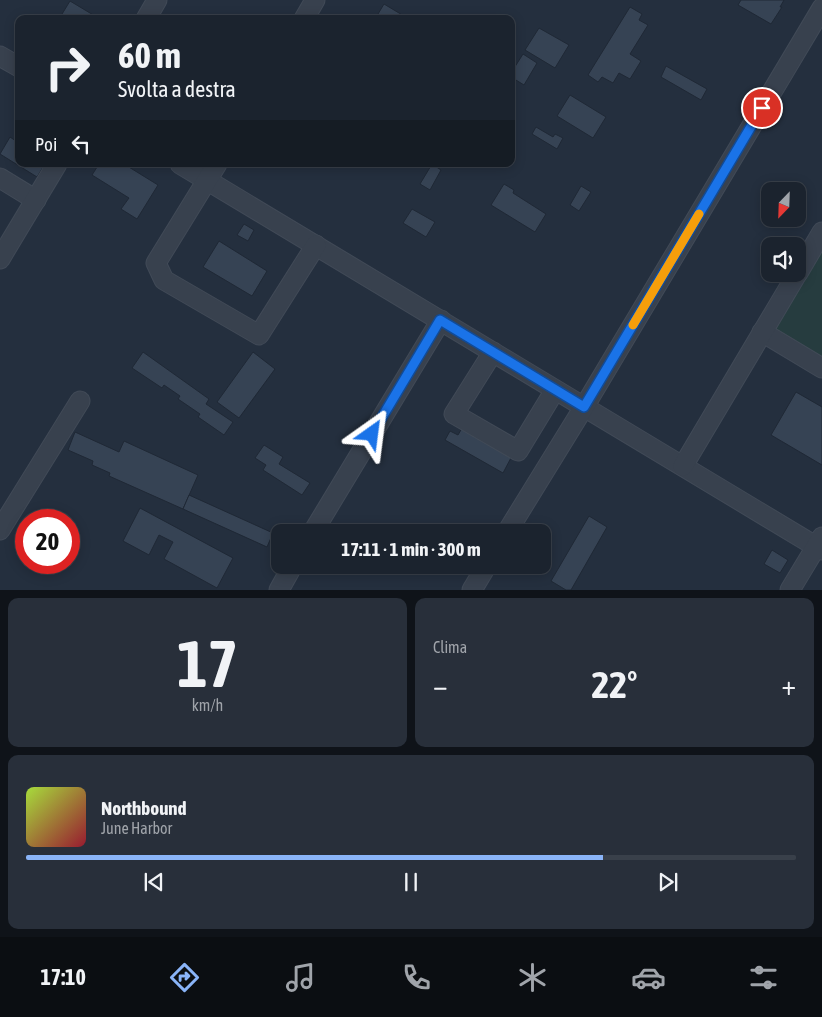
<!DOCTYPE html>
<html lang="it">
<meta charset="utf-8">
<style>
:root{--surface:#1b232e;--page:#282f3a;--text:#f1f3f6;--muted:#a0a4aa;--line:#39404a;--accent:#8ab4f8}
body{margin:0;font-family:"Asap Condensed",sans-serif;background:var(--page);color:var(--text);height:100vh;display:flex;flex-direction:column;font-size:19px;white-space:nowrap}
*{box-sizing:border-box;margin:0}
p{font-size:16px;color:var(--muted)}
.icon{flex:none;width:28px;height:28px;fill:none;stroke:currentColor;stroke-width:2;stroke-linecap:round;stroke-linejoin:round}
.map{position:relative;height:590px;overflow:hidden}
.details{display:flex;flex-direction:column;gap:8px;padding:8px;background:#0f1319;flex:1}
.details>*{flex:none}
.hud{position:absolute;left:15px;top:15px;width:500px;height:152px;border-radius:10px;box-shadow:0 2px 12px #0003,0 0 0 1px var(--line);background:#1b232e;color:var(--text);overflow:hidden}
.needle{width:32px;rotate:203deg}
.controls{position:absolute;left:761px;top:182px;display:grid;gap:10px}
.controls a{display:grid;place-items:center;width:45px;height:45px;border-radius:10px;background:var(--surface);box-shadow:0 2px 12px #0003,0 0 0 1px var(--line);font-size:25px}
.speed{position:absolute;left:15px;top:509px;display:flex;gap:10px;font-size:25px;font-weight:700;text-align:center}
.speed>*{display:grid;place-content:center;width:65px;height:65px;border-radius:50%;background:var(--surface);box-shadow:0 2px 12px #0003,0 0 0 1px var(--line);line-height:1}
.speed .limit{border:8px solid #d22;background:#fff;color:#111}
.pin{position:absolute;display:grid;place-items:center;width:42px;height:42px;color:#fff;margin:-21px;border:2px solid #fff;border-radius:50%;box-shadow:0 1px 5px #0007}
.me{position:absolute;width:55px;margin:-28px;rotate:31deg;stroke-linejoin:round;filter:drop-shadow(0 0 4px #0008)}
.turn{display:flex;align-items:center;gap:18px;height:105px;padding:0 20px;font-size:22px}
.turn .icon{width:65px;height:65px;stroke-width:2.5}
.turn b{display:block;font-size:35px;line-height:42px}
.then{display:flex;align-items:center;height:48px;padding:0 20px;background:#0003;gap:10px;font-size:19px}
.big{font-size:38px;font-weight:700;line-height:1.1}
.details .tile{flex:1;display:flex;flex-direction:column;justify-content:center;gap:8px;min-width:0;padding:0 18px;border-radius:10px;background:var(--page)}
.details .dial{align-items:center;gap:0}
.dial b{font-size:65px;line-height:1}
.song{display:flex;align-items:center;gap:15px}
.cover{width:60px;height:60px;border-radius:8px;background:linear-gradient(135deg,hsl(80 70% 55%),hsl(350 70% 35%))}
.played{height:5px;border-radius:2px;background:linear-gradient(90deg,var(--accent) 75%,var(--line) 75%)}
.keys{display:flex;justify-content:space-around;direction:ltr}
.heat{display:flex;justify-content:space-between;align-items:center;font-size:28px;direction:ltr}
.details .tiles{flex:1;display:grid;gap:8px;grid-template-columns:1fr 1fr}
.tile:last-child{grid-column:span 2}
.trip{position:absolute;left:271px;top:524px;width:280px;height:50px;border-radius:10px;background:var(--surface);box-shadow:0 2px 12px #0003,0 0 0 1px var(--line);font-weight:700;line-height:50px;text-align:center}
.menu{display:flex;height:80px;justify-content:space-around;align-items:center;background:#0b0e12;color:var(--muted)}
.menu .icon{width:35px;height:35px}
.menu .current{color:var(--accent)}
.menu b{font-size:22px;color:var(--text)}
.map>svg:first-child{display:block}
.green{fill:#263c3f}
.building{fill:#364354;stroke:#1f2835}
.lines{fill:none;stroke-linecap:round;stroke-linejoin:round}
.minor-casing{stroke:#414a57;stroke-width:21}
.minor{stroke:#38414e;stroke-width:19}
.route-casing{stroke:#114b97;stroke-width:12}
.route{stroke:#1a73e8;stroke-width:9}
.slow{stroke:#f59e0b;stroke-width:9}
</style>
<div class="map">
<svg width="822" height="590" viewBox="0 0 822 590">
<rect width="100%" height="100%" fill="#242f3e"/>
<polygon class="green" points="822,246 822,361 773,328"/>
<g class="building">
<polygon points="741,0 784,0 780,7 782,7 771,24 738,5"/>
<polygon points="70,1 100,19 59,19"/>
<polygon points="384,4 409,19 375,19"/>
<polygon points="630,7 642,14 639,20 648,25 630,54 641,61 630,79 619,73 613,83 602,77 598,82 588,75"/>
<polygon points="539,28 569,45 555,68 525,50"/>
<polygon points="523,54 537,63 524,85 511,77 511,73"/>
<polygon points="666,66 707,89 701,100 661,77"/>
<polygon points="570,95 606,117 593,138 557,116"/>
<polygon points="536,127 553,137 555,134 563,138 557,149 532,134"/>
<polygon points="10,137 19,143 19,164 45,164 37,177 0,154"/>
<polygon points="99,164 124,164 158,185 137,219 121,209 129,198 92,175"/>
<polygon points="432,164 441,170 430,190 420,184"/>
<polygon points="504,184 514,190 513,193 546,214 535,232 491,205"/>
<polygon points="581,186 591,192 579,211 570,205"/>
<polygon points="412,209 435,222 426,237 403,223"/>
<polygon points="244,224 254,230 248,241 237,235"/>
<polygon points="219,241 267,271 252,296 203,267"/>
<polygon points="143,352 209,399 206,404 233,422 224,435 198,417 200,414 178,399 180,396 164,385 162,388 132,368"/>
<polygon points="253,352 275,369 239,418 217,402"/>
<polygon points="796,392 822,407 822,465 771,435"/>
<polygon points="465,423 512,456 503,473 445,440 450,431 458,435"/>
<polygon points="75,432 119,452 124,441 198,475 183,509 109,476 110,473 92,465 93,461 68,450"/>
<polygon points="264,445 283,457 279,464 310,483 302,495 263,470 266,465 255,458"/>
<polygon points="189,495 273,533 267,547 183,509"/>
<polygon points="140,508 233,558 217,588 164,559 173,542 159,535 149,555 123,541"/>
<polygon points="589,516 607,527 571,590 566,590 551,581"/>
<polygon points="772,550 788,560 780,573 764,564"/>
</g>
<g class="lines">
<g class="minor-casing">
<g id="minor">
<polyline points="146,19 157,0"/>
<polyline points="304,19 315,0"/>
<polyline points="0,56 19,67"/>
<polyline points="180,164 822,550"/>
<polyline points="217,164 156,263 164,280 259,335 316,245"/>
<polyline points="0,178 36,200"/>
<polyline points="0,259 57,164"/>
<polyline points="798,273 822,232"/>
<polyline points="762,332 822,368"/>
<polyline points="493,352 454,414 518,451 555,390"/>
<polyline points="683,466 797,274"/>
<polyline points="0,530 80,401"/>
<polyline points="313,532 441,320"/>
<polyline points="507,532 584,407 822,8"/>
<polyline points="279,590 293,565"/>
<polyline points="472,590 487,565"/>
<polyline points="790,590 822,537"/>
</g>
</g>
<use href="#minor" class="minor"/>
</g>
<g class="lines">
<g class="route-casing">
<polyline id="route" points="372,434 440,320 584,407 762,108"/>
</g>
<use href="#route" class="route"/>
<polyline class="slow" points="633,325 699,214"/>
</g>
</svg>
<div class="controls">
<a><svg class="needle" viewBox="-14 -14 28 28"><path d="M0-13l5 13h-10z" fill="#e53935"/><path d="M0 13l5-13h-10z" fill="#a0a4aa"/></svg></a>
<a><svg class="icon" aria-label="sound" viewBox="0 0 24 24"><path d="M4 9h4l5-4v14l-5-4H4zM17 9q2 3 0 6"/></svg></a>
</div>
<div class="speed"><div class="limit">20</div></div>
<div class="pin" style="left:762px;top:108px;background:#d93025"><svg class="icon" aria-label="arrive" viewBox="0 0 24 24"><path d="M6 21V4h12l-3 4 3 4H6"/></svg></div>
<svg class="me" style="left:372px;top:434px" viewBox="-20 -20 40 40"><path d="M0-17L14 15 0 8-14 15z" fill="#1a73e8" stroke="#fff" stroke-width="4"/></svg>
<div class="trip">17:11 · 1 min · 300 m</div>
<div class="hud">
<div class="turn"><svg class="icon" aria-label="right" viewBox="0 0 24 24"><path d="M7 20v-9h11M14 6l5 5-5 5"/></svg><div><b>60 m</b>Svolta a destra</div></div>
<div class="then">Poi<svg class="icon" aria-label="left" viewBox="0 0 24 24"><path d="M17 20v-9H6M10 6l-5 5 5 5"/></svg></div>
</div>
</div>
<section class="details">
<div class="tiles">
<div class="tile dial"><b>17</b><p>km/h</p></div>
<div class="tile"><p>Clima</p>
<div class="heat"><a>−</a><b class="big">22°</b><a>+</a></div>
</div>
<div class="tile">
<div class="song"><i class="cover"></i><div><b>Northbound</b><p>June Harbor</p></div></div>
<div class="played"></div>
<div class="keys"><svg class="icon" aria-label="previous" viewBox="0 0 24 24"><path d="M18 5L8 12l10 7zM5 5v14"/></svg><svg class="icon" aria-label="pause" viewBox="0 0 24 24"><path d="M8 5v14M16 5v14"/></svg><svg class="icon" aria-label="next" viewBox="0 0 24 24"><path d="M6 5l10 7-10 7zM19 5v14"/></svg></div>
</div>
</div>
</section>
<nav class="menu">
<b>17:10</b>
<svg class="icon current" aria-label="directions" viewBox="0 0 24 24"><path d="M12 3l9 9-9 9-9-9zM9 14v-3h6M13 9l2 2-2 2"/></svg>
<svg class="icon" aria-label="music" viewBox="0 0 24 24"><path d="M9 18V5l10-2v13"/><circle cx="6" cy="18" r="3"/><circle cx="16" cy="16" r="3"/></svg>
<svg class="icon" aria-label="phone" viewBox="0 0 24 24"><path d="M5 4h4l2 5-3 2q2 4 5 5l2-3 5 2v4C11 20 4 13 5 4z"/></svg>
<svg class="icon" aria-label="climate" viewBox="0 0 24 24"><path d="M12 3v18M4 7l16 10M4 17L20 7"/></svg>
<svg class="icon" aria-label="car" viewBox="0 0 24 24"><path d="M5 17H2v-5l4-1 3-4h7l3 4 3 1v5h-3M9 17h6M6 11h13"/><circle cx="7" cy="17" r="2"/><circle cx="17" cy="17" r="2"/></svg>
<svg class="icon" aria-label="filters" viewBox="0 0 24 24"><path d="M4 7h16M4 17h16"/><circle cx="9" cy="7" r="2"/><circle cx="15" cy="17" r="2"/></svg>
</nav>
